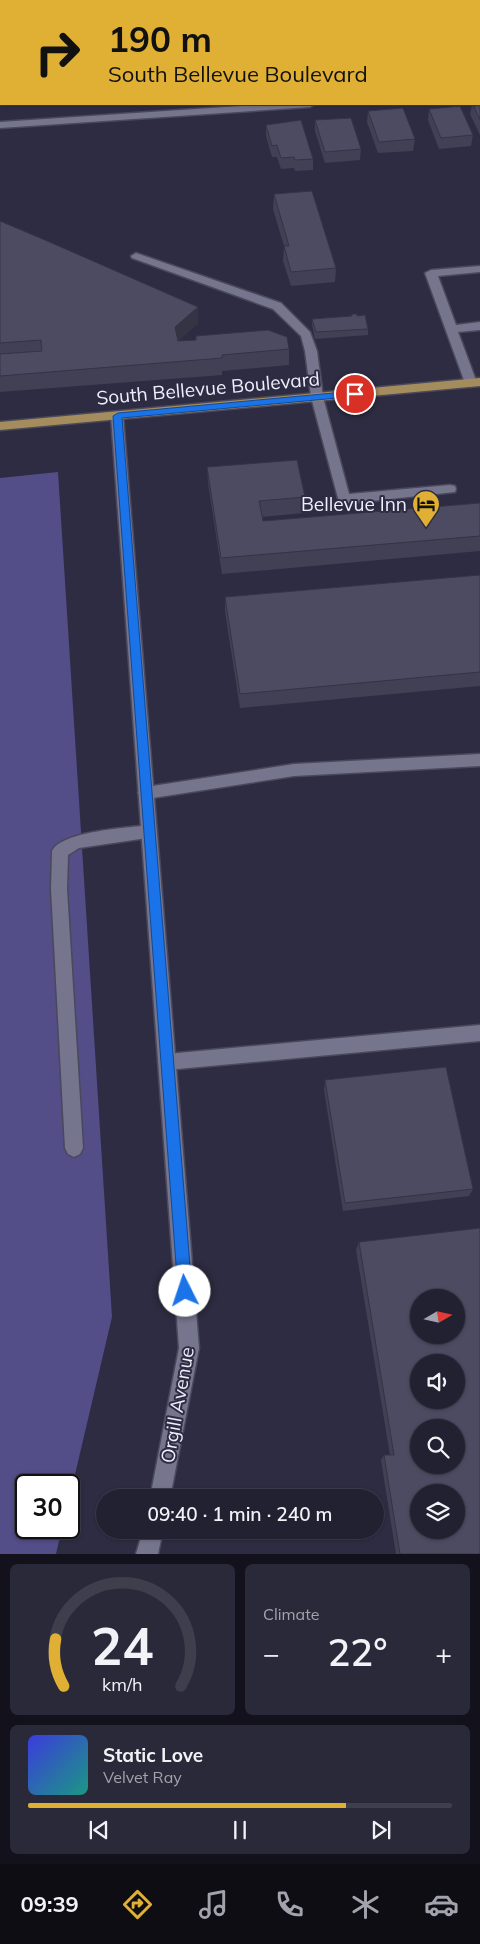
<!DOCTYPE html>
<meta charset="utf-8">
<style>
:root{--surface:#222132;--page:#2a293a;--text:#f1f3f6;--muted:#a2a3ac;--line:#3f3e4d;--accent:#e0b034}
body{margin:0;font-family:Mulish,sans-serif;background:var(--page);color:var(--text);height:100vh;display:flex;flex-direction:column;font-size:19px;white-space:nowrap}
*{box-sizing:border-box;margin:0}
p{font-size:16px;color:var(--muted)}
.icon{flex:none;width:28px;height:28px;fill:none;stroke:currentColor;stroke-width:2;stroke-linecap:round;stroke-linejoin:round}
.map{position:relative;height:1554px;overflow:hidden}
.details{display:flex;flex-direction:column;gap:10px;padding:10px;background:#13121c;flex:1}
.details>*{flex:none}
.top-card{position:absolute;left:0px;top:0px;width:480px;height:105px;box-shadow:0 1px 4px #0004,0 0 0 1px var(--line);background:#e0b034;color:#111;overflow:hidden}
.needle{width:32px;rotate:81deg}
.fabs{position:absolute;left:410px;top:1289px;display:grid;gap:10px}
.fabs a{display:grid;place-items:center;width:55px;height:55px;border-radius:50%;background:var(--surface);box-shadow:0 1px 4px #0004,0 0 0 1px var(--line);font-size:25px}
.speed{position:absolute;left:15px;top:1474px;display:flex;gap:10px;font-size:25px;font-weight:700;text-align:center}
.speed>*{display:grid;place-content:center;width:65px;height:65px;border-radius:50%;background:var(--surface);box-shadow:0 1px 4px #0004,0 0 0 1px var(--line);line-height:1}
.speed .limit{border:2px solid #111;border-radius:8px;background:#fff;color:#111}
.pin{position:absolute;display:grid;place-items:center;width:42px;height:42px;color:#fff;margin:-21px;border:2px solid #fff;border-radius:50%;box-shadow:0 1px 5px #0007}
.me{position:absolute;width:55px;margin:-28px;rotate:356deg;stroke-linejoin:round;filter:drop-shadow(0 0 4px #0008)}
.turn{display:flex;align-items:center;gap:18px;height:105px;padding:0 25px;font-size:22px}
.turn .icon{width:65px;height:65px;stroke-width:2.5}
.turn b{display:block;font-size:35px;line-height:42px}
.big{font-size:38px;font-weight:600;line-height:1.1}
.details .card{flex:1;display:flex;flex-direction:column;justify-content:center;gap:8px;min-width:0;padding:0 18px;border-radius:8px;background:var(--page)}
.details .dial{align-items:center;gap:0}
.dial svg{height:130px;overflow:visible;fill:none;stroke:var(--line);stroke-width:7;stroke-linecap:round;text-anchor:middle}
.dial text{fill:var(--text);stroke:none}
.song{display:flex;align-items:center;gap:15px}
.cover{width:60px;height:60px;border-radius:8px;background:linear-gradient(135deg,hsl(240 70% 55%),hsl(170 70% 35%))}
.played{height:5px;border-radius:2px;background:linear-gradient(90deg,var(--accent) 75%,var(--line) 75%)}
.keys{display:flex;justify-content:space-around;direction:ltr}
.heat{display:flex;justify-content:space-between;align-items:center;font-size:28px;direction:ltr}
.details .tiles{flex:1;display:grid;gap:10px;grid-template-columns:1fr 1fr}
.card:last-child{grid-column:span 2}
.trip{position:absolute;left:96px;top:1489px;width:288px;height:50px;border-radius:25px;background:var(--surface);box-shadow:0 1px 4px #0004,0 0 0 1px var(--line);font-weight:600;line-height:50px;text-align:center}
.tabs{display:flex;height:80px;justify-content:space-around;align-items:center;background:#0e0d14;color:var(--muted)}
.tabs .icon{width:35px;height:35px}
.tabs .current{color:var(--accent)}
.tabs b{font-size:22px;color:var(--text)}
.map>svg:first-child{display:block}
.green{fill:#534d88}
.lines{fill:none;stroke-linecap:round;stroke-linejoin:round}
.service-casing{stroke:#4a485b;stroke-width:3}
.minor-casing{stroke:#4a485b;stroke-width:3}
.primary-casing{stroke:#4a485b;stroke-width:3}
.service{fill:#76758e;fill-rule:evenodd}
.minor{fill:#76758e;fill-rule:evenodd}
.primary{fill:#a48c5c;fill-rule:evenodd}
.wall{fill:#414054}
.shaded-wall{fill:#353445}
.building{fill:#4c4b62;stroke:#353445;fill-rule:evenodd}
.route{fill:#1a73e8;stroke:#114b97}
.labels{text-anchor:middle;stroke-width:4;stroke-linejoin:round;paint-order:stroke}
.street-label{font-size:19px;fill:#eeeefc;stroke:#2e2c42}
.poi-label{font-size:19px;fill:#eeeefc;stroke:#2e2c42;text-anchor:end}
</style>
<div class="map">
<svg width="480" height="1554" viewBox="0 0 480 1554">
<rect width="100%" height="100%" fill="#2e2c42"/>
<polygon class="green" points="58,472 112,1317 69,1500 69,1485 26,1485 26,1528 62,1528 56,1554 0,1554 0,478"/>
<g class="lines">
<g class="service-casing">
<g id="service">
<polygon points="136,253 281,303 310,332 317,351 323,397 349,494 450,485 455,486 456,489 455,492 344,504 339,502 311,397 305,351 301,336 273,309 132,258 131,256"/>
<polygon points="480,266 480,272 438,276 456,325 480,322 480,330 458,332 477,383 471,387 465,383 425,273 431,270"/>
<polygon points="480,754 480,766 294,776 146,799 141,797 138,793 141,789 146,787 294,764"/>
<path d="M149 825 154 827 157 832 154 837 79 848 68 855 67 889 83 1148 80 1154 74 1157 68 1154 65 1148 51 889 52 851C62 831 127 828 149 825Z"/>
<polygon points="480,1025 480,1041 167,1070 161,1068 158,1062 161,1056 167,1054"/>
</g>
</g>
<g class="minor-casing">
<g id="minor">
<rect x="479" y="89" width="1" height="6"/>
<polygon points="270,104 315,104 310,107 0,128 0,122"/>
<polygon points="117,412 123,416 199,1348 170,1498 150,1498 179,1348 111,416"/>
<polygon points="143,1530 163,1530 158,1554 136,1554"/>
</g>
</g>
<g class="primary-casing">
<polygon id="primary" points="480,378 480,386 0,430 0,422"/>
</g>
<use href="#service" class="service"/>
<use href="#minor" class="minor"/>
<use href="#primary" class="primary"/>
</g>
<g class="wall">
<polygon points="479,16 480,19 480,55 479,55"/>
<polygon points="480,102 480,135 470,114 472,104 479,104"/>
<polygon points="429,109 473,135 471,146 439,149 428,120"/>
<polygon points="368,111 415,139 413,151 378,153 367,122"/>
<polygon points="315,120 361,149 360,160 325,163 315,131"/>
<polygon points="266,125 313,159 313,170 295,171 294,168 281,169 277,157 272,157 266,136"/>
<polygon points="274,194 336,268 335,282 291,286 283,261 284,246 273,209"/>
<polygon points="0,221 198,307 198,323 178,341 289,349 289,365 222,371 222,375 0,392"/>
<polygon points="352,314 357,316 368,329 368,335 315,339 312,325 312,319 351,316"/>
<polygon points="207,467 305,497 304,513 262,517 263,521 480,503 480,551 222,574 208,483"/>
<polygon points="480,575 480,686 240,708 225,612 225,597"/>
<polygon points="325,1080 473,1189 469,1196 343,1211 324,1090"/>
<polygon points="359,1242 480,1554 396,1554 381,1460 384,1455 390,1455 356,1250"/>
</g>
<polygon class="shaded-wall" points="198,307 198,323 176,343 175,327"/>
<g class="building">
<polygon points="479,16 480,19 480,44 479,44"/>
<polygon points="479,102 480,102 480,120 473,104 479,104"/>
<polygon points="460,106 473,135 441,138 429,109"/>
<polygon points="403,108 415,139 379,142 368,111"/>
<polygon points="351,118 361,149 325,152 315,120"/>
<polygon points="301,120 313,159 295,160 294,157 281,158 277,145 272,146 266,125"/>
<polygon points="312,191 336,268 291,272 284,246 289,246 274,194"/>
<polygon points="0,221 45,240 198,307 175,327 178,341 196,340 196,336 268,330 287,337 289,349 222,355 222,358 0,376 0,354 42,351 41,340 0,343"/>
<polygon points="352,314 357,314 357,316 365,315 368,329 316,332 312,319 352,316"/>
<polygon points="297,460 305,497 259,501 263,521 480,503 480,536 221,558 207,467"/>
<polygon points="480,575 480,672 240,694 225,597"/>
<polygon points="446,1067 473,1189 345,1203 325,1080"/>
<path d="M480 1228V1554H400L384 1455H394L359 1242ZM419 1298H456V1335H419ZM419 1362H456V1400H419ZM419 1428H456V1465H419ZM419 1492H456V1530H419Z"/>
</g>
<polygon class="route" points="355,391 360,394 359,396 122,418 192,1291 190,1296 185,1298 180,1296 178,1291 113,416 118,413"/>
<defs>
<g id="hotel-pin" transform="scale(1.4375)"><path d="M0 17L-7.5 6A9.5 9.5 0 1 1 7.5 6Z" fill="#e0b034" stroke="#2e2c42"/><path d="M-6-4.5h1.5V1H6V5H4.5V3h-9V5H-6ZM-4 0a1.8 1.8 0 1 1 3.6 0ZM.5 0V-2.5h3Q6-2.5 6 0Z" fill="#111"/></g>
</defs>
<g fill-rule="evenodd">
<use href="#hotel-pin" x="426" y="504"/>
</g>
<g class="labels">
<g class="street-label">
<text transform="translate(208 388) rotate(-5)" y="7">South Bellevue Boulevard</text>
<text transform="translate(177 1405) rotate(-80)" y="7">Orgill Avenue</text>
</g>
<g class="poi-label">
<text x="407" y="511">Bellevue Inn</text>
</g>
</g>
</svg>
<div class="fabs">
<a><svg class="needle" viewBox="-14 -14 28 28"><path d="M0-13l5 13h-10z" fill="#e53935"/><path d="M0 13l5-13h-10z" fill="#a2a3ac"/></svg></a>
<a><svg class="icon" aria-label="sound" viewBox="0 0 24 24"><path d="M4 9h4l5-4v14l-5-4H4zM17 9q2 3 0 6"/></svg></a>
<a><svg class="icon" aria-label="search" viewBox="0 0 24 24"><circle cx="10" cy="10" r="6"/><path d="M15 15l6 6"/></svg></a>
<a><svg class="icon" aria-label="layers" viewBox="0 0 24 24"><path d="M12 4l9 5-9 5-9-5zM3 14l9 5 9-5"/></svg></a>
</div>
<div class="speed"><div class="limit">30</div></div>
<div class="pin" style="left:355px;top:394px;background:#d93025"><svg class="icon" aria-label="arrive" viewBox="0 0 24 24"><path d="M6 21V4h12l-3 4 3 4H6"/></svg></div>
<svg class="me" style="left:185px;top:1291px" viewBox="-20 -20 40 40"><circle r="19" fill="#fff"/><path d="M0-13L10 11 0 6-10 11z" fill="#1a73e8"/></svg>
<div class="trip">09:40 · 1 min · 240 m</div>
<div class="top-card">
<div class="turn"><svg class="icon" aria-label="right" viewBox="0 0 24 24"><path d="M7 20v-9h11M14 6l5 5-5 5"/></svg><div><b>190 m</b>South Bellevue Boulevard</div></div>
</div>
</div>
<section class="details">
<div class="tiles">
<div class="card dial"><svg viewBox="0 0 100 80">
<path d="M14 69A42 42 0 1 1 86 69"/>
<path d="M14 69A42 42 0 0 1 9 40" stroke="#e0b034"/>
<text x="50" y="56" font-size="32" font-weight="700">24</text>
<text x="50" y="72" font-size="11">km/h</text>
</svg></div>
<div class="card"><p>Climate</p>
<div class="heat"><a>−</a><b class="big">22°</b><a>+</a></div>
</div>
<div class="card">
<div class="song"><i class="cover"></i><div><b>Static Love</b><p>Velvet Ray</p></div></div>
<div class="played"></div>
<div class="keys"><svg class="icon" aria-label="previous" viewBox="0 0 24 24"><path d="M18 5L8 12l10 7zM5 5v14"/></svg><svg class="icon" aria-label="pause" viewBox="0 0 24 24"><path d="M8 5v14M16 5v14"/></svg><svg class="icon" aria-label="next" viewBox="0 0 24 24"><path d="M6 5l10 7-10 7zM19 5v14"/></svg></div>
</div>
</div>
</section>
<nav class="tabs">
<b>09:39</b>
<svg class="icon current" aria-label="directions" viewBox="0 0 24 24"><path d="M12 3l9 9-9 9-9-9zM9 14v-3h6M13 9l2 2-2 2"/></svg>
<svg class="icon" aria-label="music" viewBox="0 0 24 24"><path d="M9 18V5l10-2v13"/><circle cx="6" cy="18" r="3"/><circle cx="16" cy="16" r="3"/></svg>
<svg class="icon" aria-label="phone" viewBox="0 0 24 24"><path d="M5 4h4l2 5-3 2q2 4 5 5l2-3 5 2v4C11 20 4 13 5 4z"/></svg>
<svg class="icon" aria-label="climate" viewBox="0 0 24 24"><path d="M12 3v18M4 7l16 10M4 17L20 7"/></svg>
<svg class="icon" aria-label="car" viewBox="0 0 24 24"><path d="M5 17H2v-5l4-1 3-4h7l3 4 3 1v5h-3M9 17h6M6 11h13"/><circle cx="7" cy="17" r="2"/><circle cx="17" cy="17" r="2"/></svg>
</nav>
